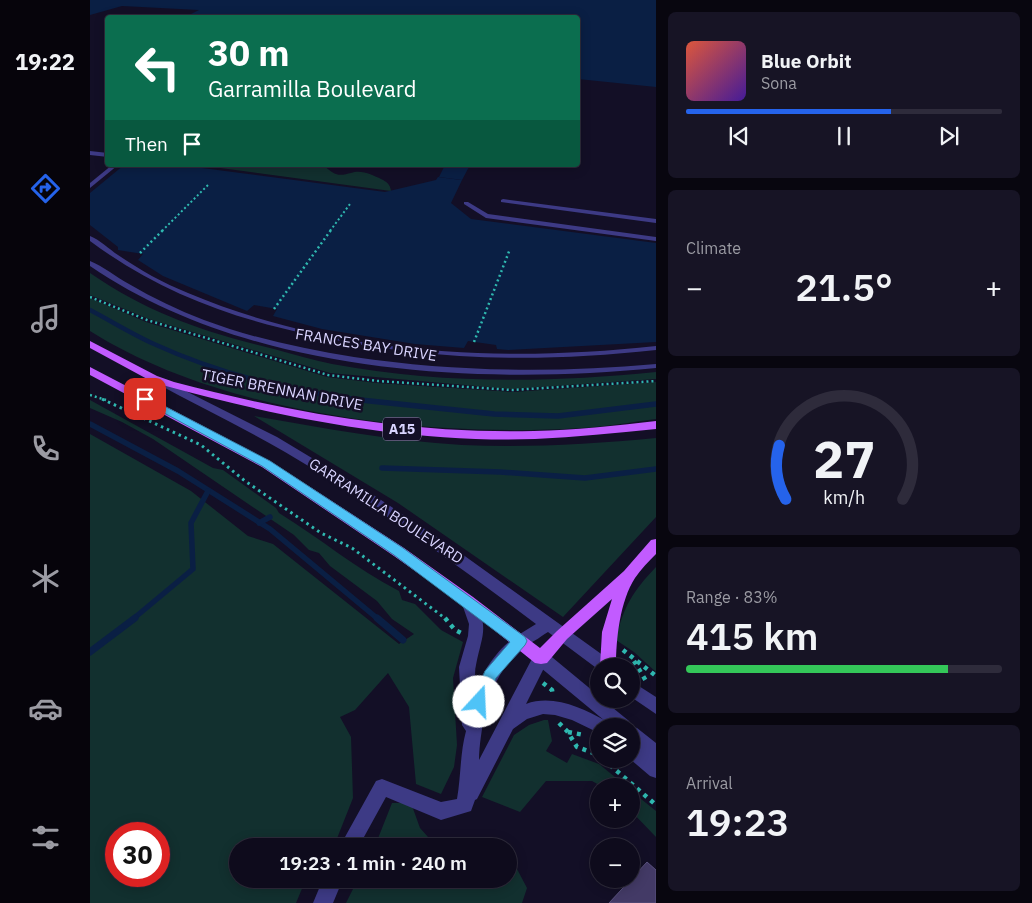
<!DOCTYPE html>
<meta charset="utf-8">
<style>
:root{--surface:#0e0b1c;--page:#171425;--text:#f1f3f6;--muted:#9b9ba3;--line:#2e2b3b;--accent:#2563eb}
body{margin:0;font-family:"IBM Plex Sans",sans-serif;background:var(--page);color:var(--text);height:100vh;display:flex;flex-direction:column;font-size:19px;white-space:nowrap}
*{box-sizing:border-box;margin:0}
p{font-size:16px;color:var(--muted)}
.icon{flex:none;width:28px;height:28px;fill:none;stroke:currentColor;stroke-width:2;stroke-linecap:round;stroke-linejoin:round}
.map{position:relative;flex:1;overflow:hidden}
.drawer{display:flex;flex-direction:column;gap:12px;padding:12px;background:#08060f;width:376px}
.drawer>*{flex:none}
.guide{position:absolute;left:15px;top:15px;width:475px;height:152px;border-radius:5px;box-shadow:0 2px 12px #0003,0 0 0 1px var(--line);background:#0b6e4f;color:#fff;overflow:hidden}
.controls{position:absolute;left:500px;top:658px;display:grid;gap:10px}
.controls a{display:grid;place-items:center;width:50px;height:50px;border-radius:50%;background:var(--surface);box-shadow:0 2px 12px #0003,0 0 0 1px var(--line);font-size:25px}
.speed{position:absolute;left:15px;top:822px;display:flex;gap:10px;font-size:25px;font-weight:700;text-align:center}
.speed>*{display:grid;place-content:center;width:65px;height:65px;border-radius:50%;background:var(--surface);box-shadow:0 2px 12px #0003,0 0 0 1px var(--line);line-height:1}
.speed .limit{border:8px solid #d22;background:#fff;color:#111}
.pin{position:absolute;display:grid;place-items:center;width:42px;height:42px;color:#fff;margin:-21px;border-radius:10px;box-shadow:0 2px 8px #0006}
.me{position:absolute;width:55px;margin:-28px;rotate:20deg;stroke-linejoin:round;filter:drop-shadow(0 0 4px #0008)}
.turn{display:flex;align-items:center;gap:18px;height:105px;padding:0 20px;font-size:22px}
.turn .icon{width:65px;height:65px;stroke-width:2.5}
.turn b{display:block;font-size:35px;line-height:42px}
.then{display:flex;align-items:center;height:48px;padding:0 20px;background:#0003;gap:10px;font-size:19px}
.big{font-size:38px;font-weight:600;line-height:1.1}
.drawer .widget{flex:1;display:flex;flex-direction:column;justify-content:center;gap:8px;min-width:0;padding:0 18px;border-radius:8px;background:var(--page)}
.drawer .dial{align-items:center;gap:0}
.dial svg{height:130px;overflow:visible;fill:none;stroke:var(--line);stroke-width:7;stroke-linecap:round;text-anchor:middle}
.dial text{fill:var(--text);stroke:none}
.song{display:flex;align-items:center;gap:15px}
.cover{width:60px;height:60px;border-radius:8px;background:linear-gradient(135deg,hsl(10 70% 55%),hsl(260 70% 35%))}
.played{height:5px;border-radius:2px;background:linear-gradient(90deg,var(--accent) 65%,var(--line) 65%)}
.keys{display:flex;justify-content:space-around;direction:ltr}
.heat{display:flex;justify-content:space-between;align-items:center;font-size:28px;direction:ltr}
.charge{height:8px;border-radius:4px;background:linear-gradient(90deg,#34c759 83%,var(--line) 0)}
.trip{position:absolute;left:139px;top:838px;width:288px;height:50px;border-radius:25px;background:var(--surface);box-shadow:0 2px 12px #0003,0 0 0 1px var(--line);font-weight:600;line-height:50px;text-align:center}
main{display:flex;flex:1;min-height:0}
.tab-bar{display:flex;flex-direction:column;width:90px;justify-content:space-around;align-items:center;background:#06040b;color:var(--muted)}
.tab-bar .icon{width:35px;height:35px}
.tab-bar .current{color:var(--accent)}
.tab-bar b{font-size:22px;color:var(--text)}
.map>svg:first-child{display:block}
.green{fill:#12302f;fill-rule:evenodd}
.water{fill:#0a1f44}
.lines{fill:none;stroke-linecap:round;stroke-linejoin:round}
.stream-far2{stroke:#0a1f44;stroke-width:4.5}
.stream-far1{stroke:#0a1f44;stroke-width:5.5}
.stream{stroke:#0a1f44;stroke-width:7}
.building{fill:#433a66;stroke:#5a527e}
.path-far3{stroke:#2fb8b0;stroke-width:2;stroke-dasharray:2 2.5;stroke-linecap:butt}
.path-far2{stroke:#2fb8b0;stroke-width:2.5;stroke-dasharray:2 3;stroke-linecap:butt}
.path-far1{stroke:#2fb8b0;stroke-width:3;stroke-dasharray:2.5 4;stroke-linecap:butt}
.path{stroke:#2fb8b0;stroke-width:4.5;stroke-dasharray:4 5;stroke-linecap:butt}
.service{fill:#3d3a85;fill-rule:evenodd}
.minor{fill:#3d3a85;fill-rule:evenodd}
.tertiary{fill:#3d3a85;fill-rule:evenodd}
.primary{fill:#c25bff;fill-rule:evenodd}
.route{fill:#4fc3f7;stroke:#337fa1}
.labels{text-anchor:middle;stroke-width:5;stroke-linejoin:round;paint-order:stroke}
.shield{fill:#130f26;stroke:#9e99be;stroke-width:1}
.shield-label{font-size:14px;font-weight:bold;fill:#d9d4ff}
.street-label{font-size:15px;fill:#d9d4ff;stroke:#130f26}
</style>
<main>
<nav class="tab-bar">
<b>19:22</b>
<svg class="icon current" aria-label="directions" viewBox="0 0 24 24"><path d="M12 3l9 9-9 9-9-9zM9 14v-3h6M13 9l2 2-2 2"/></svg>
<svg class="icon" aria-label="music" viewBox="0 0 24 24"><path d="M9 18V5l10-2v13"/><circle cx="6" cy="18" r="3"/><circle cx="16" cy="16" r="3"/></svg>
<svg class="icon" aria-label="phone" viewBox="0 0 24 24"><path d="M5 4h4l2 5-3 2q2 4 5 5l2-3 5 2v4C11 20 4 13 5 4z"/></svg>
<svg class="icon" aria-label="climate" viewBox="0 0 24 24"><path d="M12 3v18M4 7l16 10M4 17L20 7"/></svg>
<svg class="icon" aria-label="car" viewBox="0 0 24 24"><path d="M5 17H2v-5l4-1 3-4h7l3 4 3 1v5h-3M9 17h6M6 11h13"/><circle cx="7" cy="17" r="2"/><circle cx="17" cy="17" r="2"/></svg>
<svg class="icon" aria-label="filters" viewBox="0 0 24 24"><path d="M4 7h16M4 17h16"/><circle cx="9" cy="7" r="2"/><circle cx="15" cy="17" r="2"/></svg>
</nav>
<div class="map">
<svg width="566" height="903" viewBox="0 0 566 903">
<rect width="100%" height="100%" fill="#130f26"/>
<g class="green">
<path d="M108 165H233C237 168 242 173 246 174 251 176 256 174 261 173 271 169 283 175 291 179 297 182 300 184 301 191Z"/>
<path d="M0 273C60 314 114 332 184 349 203 354 223 360 242 364 349 384 458 383 566 372V379L421 389 240 373 59 319 0 295Z"/>
<path d="M0 298 56 322 237 377 287 383 423 392 566 382V419C541 422 516 427 491 428 338 438 131 414 0 331Z"/>
<path d="M0 400 123 468 133 470 186 508 189 513C230 538 266 569 309 591L312 600 325 604 351 630 373 642 363 678 367 745 364 767 351 794 326 784 319 707 298 673 265 710 250 717 261 737 263 798 244 846H148V879H216L206 903H0V434L101 491 158 536 183 544 309 644 324 634 302 619 287 601 240 566 229 553 219 550 204 535 63 439 32 422 0 408ZM26 834H69V876H26Z"/>
<path d="M164 416C233 428 302 441 372 445 436 448 502 444 566 438V517L473 617 308 503Z"/>
<path d="M566 567V672L544 652 526 640C533 607 543 591 566 567Z"/>
<polygon points="454,720 458,720 462,741 456,751 477,763 482,754 509,764 536,786 511,786 502,781 456,781 430,812 392,797 424,735 439,725"/>
<polygon points="541,791 566,811 566,837 541,811"/>
<polygon points="302,803 321,803 330,828 346,846 285,846"/>
<polygon points="418,865 427,869 437,888 432,903 256,903 268,879 418,879"/>
</g>
<g class="water">
<polygon points="0,0 566,0 566,87 488,79 488,18 93,18 109,10 32,6 0,15"/>
<polygon points="34,165 89,165 295,192 346,180 348,177 372,180 361,203 381,219 566,243 566,342 418,350 407,349 406,345 378,341 374,348 325,344 232,329 183,316 187,309 164,305 157,311 73,276 48,260 53,254 28,250 28,247 0,225 0,193"/>
<polygon points="355,165 380,165 372,180 349,177"/>
</g>
<g class="lines">
<path class="stream-far2" d="M0 310C21 321 42 334 64 344 127 373 205 393 273 400"/>
<g class="stream-far1">
<polyline points="261,399 404,414 468,416 566,404"/>
<polyline points="0,424 88,471 180,529 288,619"/>
<polyline points="292,468 410,472 495,478 566,469"/>
<polyline points="169,523 180,517"/>
<polyline points="43,619 103,569 101,523 118,491"/>
</g>
<g class="stream">
<polyline points="287,618 313,640"/>
<polyline points="0,652 45,618"/>
</g>
</g>
<polygon class="building" points="557,862 566,870 566,903 519,903"/>
<g class="lines">
<g class="path-far3">
<polyline points="72,231 119,184"/>
<polyline points="240,231 260,204"/>
</g>
<g class="path-far2">
<polyline points="50,253 73,230"/>
<polyline points="0,297 57,320 238,375 288,381 422,390 566,381"/>
<polyline points="184,309 241,230"/>
<polyline points="384,342 420,249"/>
<polyline points="0,395 16,400"/>
</g>
<polyline class="path-far1" points="12,399 111,445 155,481 231,533 262,548 356,619"/>
<g class="path">
<polyline points="355,618 365,630 371,633"/>
<polyline points="533,650 566,676"/>
<polyline points="544,661 556,681"/>
<polyline points="453,683 462,690 463,695"/>
<polyline points="469,723 477,731 487,747 509,755"/>
<polyline points="478,732 494,735"/>
<polyline points="513,759 566,805"/>
</g>
<g class="service">
<polygon points="0,151 18,153 18,157 0,155"/>
<polygon points="22,165 28,165 0,188 0,183"/>
<polygon points="413,199 566,219 566,223 411,202 411,200"/>
<polygon points="374,202 378,202 398,214 566,237 566,241 396,218 374,204"/>
<path d="M0 236C10 240 19 249 28 255 50 270 73 283 98 293 245 355 409 363 566 346V350C446 363 334 361 217 334 137 317 66 290 0 241Z"/>
<path d="M0 261C13 266 26 277 39 284 63 298 88 310 114 320 162 338 213 349 264 357 365 372 465 373 566 364V368C383 386 156 373 0 266Z"/>
</g>
<g class="minor">
<path d="M378 595 383 597C400 628 392 634 386 665 384 672 386 681 386 689 391 674 418 631 435 637L438 641C432 653 420 660 413 670 397 695 390 731 389 760L445 653 451 652 457 653 459 658 436 704C463 694 492 708 516 721L518 726H509V733L482 720 465 715 453 714 437 719 423 729 387 799 385 800 381 811 351 820 296 797 269 846H250L286 781 292 779 351 802 367 799C371 776 370 753 376 731L372 725 369 667 378 636 379 624 371 601 373 597Z"/>
<polygon points="541,741 547,744 566,759 566,778 560,776 540,759"/>
<polygon points="233,879 253,879 243,903 223,903"/>
</g>
<g class="tertiary">
<path d="M68 377 187 437 285 496 365 549 521 661 523 666H509V670L458 632C448 638 436 649 425 645L422 641 425 637 446 624C365 563 283 504 195 452 152 427 108 406 64 382L62 380 64 378Z"/>
<polygon points="451,652 457,653 509,696 509,699 512,699 539,721 541,726 547,728 566,743 566,762 560,759 541,744 541,726 521,726 445,663 443,658 445,653"/>
<polygon points="541,681 566,697 566,714 541,697"/>
</g>
<g class="primary">
<path d="M0 341 67 376 84 382C202 413 322 434 444 431 485 430 525 426 566 421V429C526 433 486 437 445 439 320 443 196 419 76 386L59 380 0 348Z"/>
<path d="M0 367 180 461 314 548 383 597 450 648 467 631 534 571 561 540 566 539V554C559 561 551 569 545 578 530 601 526 639 526 666H510L512 632 522 599 477 639 457 663 451 664 445 663 373 605 304 556 172 467 0 375Z"/>
</g>
</g>
<polygon class="route" points="55,396 180,461 313,548 435,637 437,641 435,645 406,678 395,707 389,709 384,707 382,702 395,671 420,642 304,555 172,466 52,401 50,399 52,397"/>
<g class="labels">
<rect class="shield" x="293" y="417.5" width="38" height="23" rx="4"/>
<g class="shield-label">
<text x="312" y="434">A15</text>
</g>
<g class="street-label">
<text transform="translate(276 345) rotate(9)" y="5">FRANCES BAY DRIVE</text>
<text transform="translate(192 390) rotate(11)" y="5">TIGER BRENNAN DRIVE</text>
<text transform="translate(296 511) rotate(33)" y="5">GARRAMILLA BOULEVARD</text>
</g>
</g>
</svg>
<div class="controls">
<a><svg class="icon" aria-label="search" viewBox="0 0 24 24"><circle cx="10" cy="10" r="6"/><path d="M15 15l6 6"/></svg></a>
<a><svg class="icon" aria-label="layers" viewBox="0 0 24 24"><path d="M12 4l9 5-9 5-9-5zM3 14l9 5 9-5"/></svg></a>
<a>+</a>
<a>−</a>
</div>
<div class="speed"><div class="limit">30</div></div>
<div class="pin" style="left:55px;top:399px;background:#d93025"><svg class="icon" aria-label="arrive" viewBox="0 0 24 24"><path d="M6 21V4h12l-3 4 3 4H6"/></svg></div>
<svg class="me" style="left:389px;top:702px" viewBox="-20 -20 40 40"><circle r="19" fill="#fff"/><path d="M0-13L10 11 0 6-10 11z" fill="#4fc3f7"/></svg>
<div class="trip">19:23 · 1 min · 240 m</div>
<div class="guide">
<div class="turn"><svg class="icon" aria-label="left" viewBox="0 0 24 24"><path d="M17 20v-9H6M10 6l-5 5 5 5"/></svg><div><b>30 m</b>Garramilla Boulevard</div></div>
<div class="then">Then<svg class="icon" aria-label="arrive" viewBox="0 0 24 24"><path d="M6 21V4h12l-3 4 3 4H6"/></svg></div>
</div>
</div>
<section class="drawer">
<div class="widget">
<div class="song"><i class="cover"></i><div><b>Blue Orbit</b><p>Sona</p></div></div>
<div class="played"></div>
<div class="keys"><svg class="icon" aria-label="previous" viewBox="0 0 24 24"><path d="M18 5L8 12l10 7zM5 5v14"/></svg><svg class="icon" aria-label="pause" viewBox="0 0 24 24"><path d="M8 5v14M16 5v14"/></svg><svg class="icon" aria-label="next" viewBox="0 0 24 24"><path d="M6 5l10 7-10 7zM19 5v14"/></svg></div>
</div>
<div class="widget"><p>Climate</p>
<div class="heat"><a>−</a><b class="big">21.5°</b><a>+</a></div>
</div>
<div class="widget dial"><svg viewBox="0 0 100 80">
<path d="M14 69A42 42 0 1 1 86 69"/>
<path d="M14 69A42 42 0 0 1 10 36" stroke="#2563eb"/>
<text x="50" y="56" font-size="32" font-weight="700">27</text>
<text x="50" y="72" font-size="11">km/h</text>
</svg></div>
<div class="widget"><p>Range · 83%</p><b class="big">415 km</b><div class="charge"></div></div>
<div class="widget"><p>Arrival</p><b class="big">19:23</b></div>
</section>
</main>
